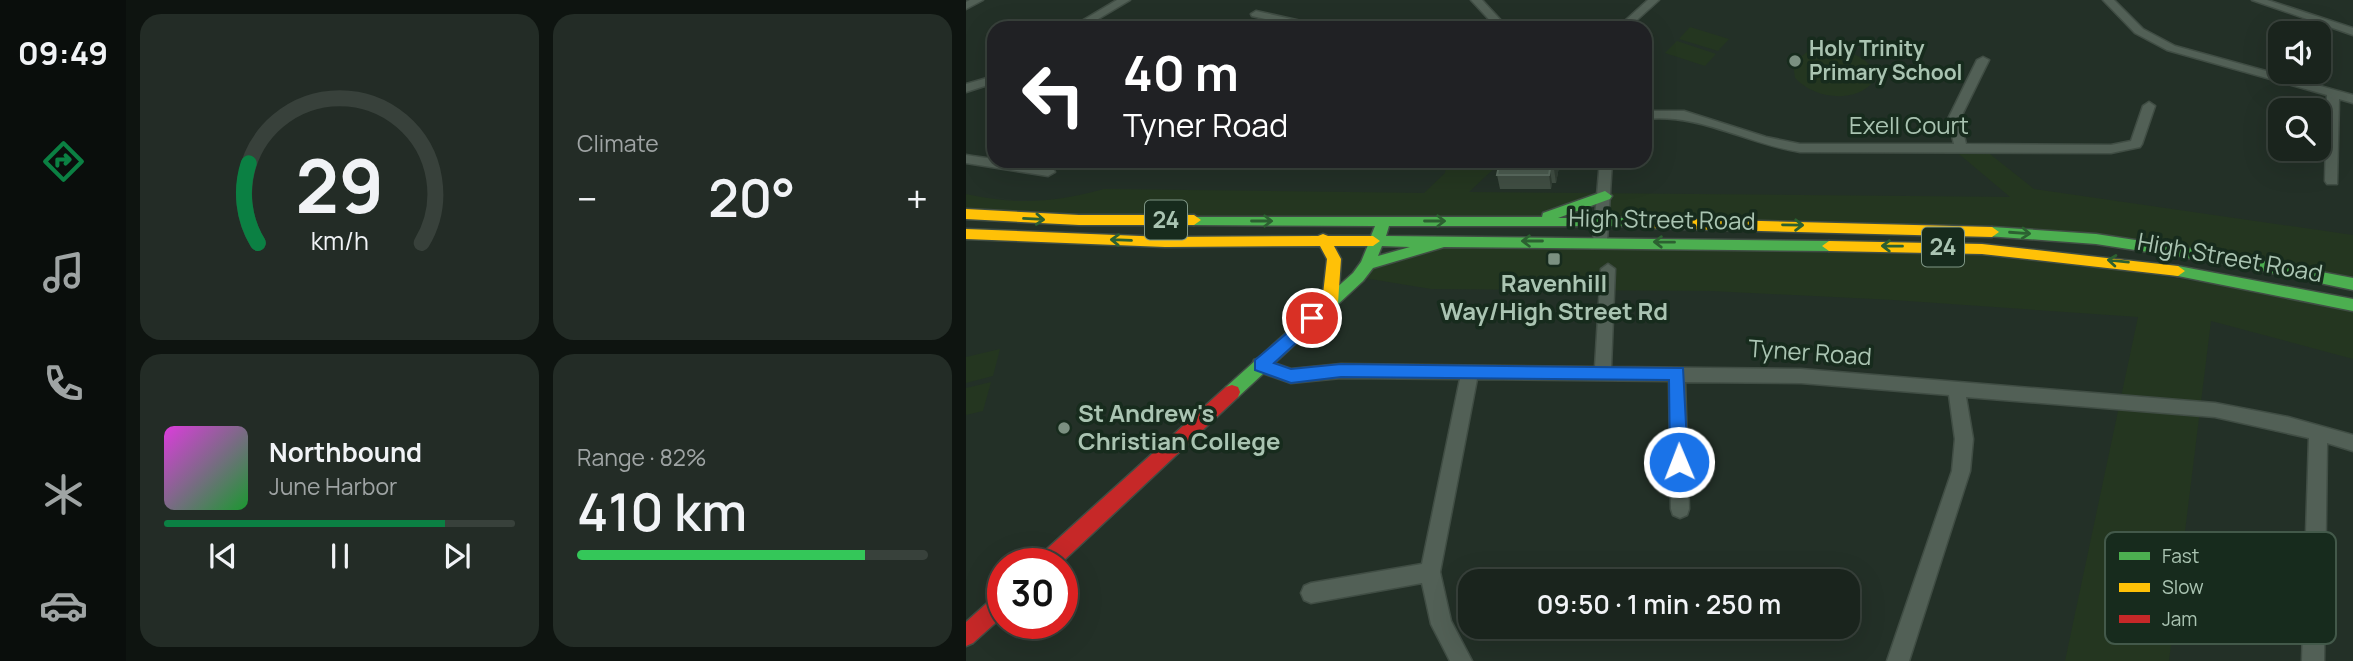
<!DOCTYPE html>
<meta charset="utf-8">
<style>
:root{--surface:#1a241d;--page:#232c26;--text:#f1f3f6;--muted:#9fa4a4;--line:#38413b;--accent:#0b8043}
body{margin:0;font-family:Manrope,sans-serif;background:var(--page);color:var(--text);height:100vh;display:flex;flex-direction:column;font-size:26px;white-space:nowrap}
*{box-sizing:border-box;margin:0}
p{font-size:23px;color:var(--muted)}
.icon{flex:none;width:38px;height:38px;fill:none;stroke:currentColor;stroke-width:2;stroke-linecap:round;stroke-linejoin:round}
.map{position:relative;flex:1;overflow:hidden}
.sheet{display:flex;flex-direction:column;gap:14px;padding:14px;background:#0e1410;width:840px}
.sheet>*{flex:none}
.guide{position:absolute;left:21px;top:21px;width:665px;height:147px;border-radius:21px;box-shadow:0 7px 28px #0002,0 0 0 2px var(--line);background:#202124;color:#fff;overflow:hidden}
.tools{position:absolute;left:1302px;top:21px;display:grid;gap:14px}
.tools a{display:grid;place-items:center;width:63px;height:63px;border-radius:14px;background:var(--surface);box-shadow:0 7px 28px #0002,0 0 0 2px var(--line);font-size:35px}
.speed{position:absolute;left:21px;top:548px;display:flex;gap:14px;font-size:35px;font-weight:700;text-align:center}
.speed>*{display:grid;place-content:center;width:91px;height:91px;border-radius:50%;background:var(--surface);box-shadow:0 7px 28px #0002,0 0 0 2px var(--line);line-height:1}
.speed .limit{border:10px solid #d22;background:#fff;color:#111}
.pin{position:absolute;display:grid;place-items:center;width:60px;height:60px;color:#fff;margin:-30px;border:4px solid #fff;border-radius:50%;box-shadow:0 2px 7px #0007}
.me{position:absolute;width:77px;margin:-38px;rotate:359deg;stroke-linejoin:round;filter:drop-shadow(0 0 5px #0008)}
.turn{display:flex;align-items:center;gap:24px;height:147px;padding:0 21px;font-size:32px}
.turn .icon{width:91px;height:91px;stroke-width:2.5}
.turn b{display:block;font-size:49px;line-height:60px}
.big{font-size:52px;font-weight:600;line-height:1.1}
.sheet .card{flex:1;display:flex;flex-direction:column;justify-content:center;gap:10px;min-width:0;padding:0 24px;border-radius:21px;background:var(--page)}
.sheet .dial{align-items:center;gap:0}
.dial svg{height:182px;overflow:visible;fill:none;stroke:var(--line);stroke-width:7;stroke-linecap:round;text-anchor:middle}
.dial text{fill:var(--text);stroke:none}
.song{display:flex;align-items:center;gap:21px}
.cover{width:84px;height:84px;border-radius:10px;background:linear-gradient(135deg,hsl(300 70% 55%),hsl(130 70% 35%))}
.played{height:7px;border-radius:4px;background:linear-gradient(90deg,var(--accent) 80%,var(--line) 80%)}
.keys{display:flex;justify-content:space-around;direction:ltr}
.heat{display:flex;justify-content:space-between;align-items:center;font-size:38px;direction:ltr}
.charge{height:10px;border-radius:5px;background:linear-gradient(90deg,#34c759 82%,var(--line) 0)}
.sheet .tiles{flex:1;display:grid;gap:14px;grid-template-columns:repeat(2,1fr)}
.trip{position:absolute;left:492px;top:569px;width:402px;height:70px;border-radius:21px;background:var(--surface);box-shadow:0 7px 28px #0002,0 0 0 2px var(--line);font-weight:600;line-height:70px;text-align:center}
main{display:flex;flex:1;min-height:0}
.tab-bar{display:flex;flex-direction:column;width:126px;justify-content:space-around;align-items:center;background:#0a0e0c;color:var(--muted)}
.tab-bar .icon{width:49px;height:49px}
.tab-bar .current{color:var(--accent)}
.tab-bar b{font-size:32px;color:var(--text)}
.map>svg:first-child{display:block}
.green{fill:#243620}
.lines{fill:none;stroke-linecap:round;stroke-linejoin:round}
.street-casing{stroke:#404d44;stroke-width:3}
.fast-casing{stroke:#404d44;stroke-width:3}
.slow-casing{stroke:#404d44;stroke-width:3}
.jam-casing{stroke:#404d44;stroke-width:3}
.street{fill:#526056;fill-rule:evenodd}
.fast{fill:#4caf50;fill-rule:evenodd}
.slow{fill:#ffc107;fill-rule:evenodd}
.jam{fill:#c62828;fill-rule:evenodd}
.wall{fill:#404e43}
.shaded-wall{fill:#303d33}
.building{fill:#4b5b4f;stroke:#5a6b5f;stroke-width:2}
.oneway{stroke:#2c6031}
.route{fill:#1a73e8;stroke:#114b97;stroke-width:2}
.poi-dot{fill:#7b9081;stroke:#172b1d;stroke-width:2.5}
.labels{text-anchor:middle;stroke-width:7;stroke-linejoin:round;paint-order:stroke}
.far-poi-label{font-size:21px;font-weight:bold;fill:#aac4b2;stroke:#172b1d;text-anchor:start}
.shield{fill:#172b1d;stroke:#7e9685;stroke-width:2}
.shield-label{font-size:23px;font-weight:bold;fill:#aac4b2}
.street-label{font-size:24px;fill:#aac4b2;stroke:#172b1d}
.poi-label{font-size:24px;font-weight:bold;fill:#aac4b2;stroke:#172b1d}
.key{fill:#172b1d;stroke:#43594a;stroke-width:2}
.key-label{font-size:19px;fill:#aac4b2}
</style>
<main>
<nav class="tab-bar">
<b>09:49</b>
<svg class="icon current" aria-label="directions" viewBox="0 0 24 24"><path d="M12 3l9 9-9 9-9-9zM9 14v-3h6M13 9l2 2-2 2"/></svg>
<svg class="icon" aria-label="music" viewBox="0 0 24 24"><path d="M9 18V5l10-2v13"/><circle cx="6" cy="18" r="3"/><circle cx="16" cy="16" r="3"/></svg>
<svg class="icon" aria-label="phone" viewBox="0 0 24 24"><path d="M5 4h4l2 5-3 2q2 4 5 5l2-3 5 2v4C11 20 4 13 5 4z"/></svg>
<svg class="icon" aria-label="climate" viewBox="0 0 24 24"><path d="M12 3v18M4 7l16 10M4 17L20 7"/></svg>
<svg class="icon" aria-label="car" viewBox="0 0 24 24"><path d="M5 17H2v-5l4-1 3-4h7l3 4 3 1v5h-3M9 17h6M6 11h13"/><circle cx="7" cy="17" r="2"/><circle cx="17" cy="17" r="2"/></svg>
</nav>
<section class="sheet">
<div class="tiles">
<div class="card dial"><svg viewBox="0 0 100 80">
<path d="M14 69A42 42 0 1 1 86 69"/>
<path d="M14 69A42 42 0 0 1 10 34" stroke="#0b8043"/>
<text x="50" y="56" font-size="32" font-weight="700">29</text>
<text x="50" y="72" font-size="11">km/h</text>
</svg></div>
<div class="card"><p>Climate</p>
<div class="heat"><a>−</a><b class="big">20°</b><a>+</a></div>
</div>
<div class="card">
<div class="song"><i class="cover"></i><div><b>Northbound</b><p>June Harbor</p></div></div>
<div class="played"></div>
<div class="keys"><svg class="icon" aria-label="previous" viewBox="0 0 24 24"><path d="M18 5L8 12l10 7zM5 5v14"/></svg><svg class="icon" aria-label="pause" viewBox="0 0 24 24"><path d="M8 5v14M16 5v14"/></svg><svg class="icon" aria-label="next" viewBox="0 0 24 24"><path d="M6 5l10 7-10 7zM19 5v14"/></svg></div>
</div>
<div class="card"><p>Range · 82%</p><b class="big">410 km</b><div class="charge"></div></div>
</div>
</section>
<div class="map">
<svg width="1387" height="661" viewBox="0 0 1387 661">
<rect width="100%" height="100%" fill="#233027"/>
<g class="green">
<polygon points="724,27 763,39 752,51 713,39"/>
<polygon points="711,41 750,54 739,66 699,53"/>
<path d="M856 49C875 49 896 53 907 69L906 83C887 104 847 98 829 78L827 63 841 52Z"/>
<path d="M987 149 1019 150 1068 189 1387 235V284L1130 239 636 223 638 197 563 221 0 214V194C51 205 87 203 138 189L458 193 479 173 481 161H536L503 192 1044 197Z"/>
<polygon points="484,240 1016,249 1387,305 1387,359 1245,321 1203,661 1099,661 1172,317 927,300 745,291 465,289 392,277 396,273"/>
<polygon points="34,349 27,376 0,383 0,357"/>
<polygon points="25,382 17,411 0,415 0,388"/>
</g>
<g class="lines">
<g class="street-casing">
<g id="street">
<polygon points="4,0 17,0 0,9 0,2"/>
<polygon points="151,0 164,0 117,28 104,28"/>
<polygon points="505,0 516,0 542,28 531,28"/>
<polygon points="682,0 693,0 662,28 651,28"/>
<polygon points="1137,0 1148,0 1177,29 1209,46 1387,95 1387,103 1373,99 1371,184 1361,184 1359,181 1361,95 1201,50 1169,33"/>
<polygon points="1286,0 1301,0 1387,28 1387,35"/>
<polygon points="290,11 357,26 358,28 338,28 286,16 285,14"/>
<path d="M1017 57 1023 60 994 119 1000 144 1145 145 1165 141 1177 106 1183 102 1189 106 1176 144 1174 147 1145 153 834 152C781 144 734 113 679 119V111H718L800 137 834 144H988L982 119 1011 60Z"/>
<polygon points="28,76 28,83 0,92 0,84"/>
<path d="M0 155C29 160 57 161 87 169L89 172 82 176 0 163Z"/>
<polygon points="634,161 646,161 641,241 634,246 627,241"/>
<polygon points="642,264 649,269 645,367 835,369 1249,403 1322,417 1387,435 1387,451 1361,443 1358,661 1336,661 1343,438 1249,417 1000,397 1007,439 1004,471 943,661 921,661 986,471 989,439 983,395 835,383 719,382 723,509 721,515 714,518 707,515 705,509 703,381 511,379 474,572 485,621 506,661 484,661 465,624 456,583 345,603 338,600 335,593 338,586 345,583 456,564 494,379 375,378 325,383 288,370 286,365 288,360 294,358 325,369 375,364 629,367 635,269"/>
</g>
</g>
<g class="fast-casing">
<g id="fast">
<path d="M639 191 646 196 644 199 592 218H682L687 220 689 223 687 226H423L420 236 863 241 870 246 863 251 478 247 407 268 397 281 272 397 266 399 260 397 258 392 260 387 387 273 395 262 402 245 400 241 405 236 409 226 228 225 223 223 221 220 223 217H576L577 213ZM416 246 444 247 412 256Z"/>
<polygon points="1026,227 1130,234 1267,255 1387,278 1387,290 1267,265 1130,244 1021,236 1019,232"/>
<polygon points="1212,266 1387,299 1387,311 1207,275 1205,271"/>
</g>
</g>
<g class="slow-casing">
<g id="slow">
<polygon points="0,209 113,215 228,215 235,220 228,225 113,225 0,219"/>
<polygon points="682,218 1026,227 1033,232 1026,237 682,228 675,223"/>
<polygon points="0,229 199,237 352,236 357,234 362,236 407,236 414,241 407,246 368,246 375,259 372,303 364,309 356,303 361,259 354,246 199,247 0,239"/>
<polygon points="863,241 1016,244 1212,266 1219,271 1212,276 1016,254 863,251 856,246"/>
</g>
</g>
<g class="jam-casing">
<g id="jam">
<polygon points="266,385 272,387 274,392 272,397 94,564 69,564 72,557 260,387"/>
<polygon points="37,592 37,616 7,643 0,646 0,622 30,595"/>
</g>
</g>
<use href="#street" class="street"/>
<use href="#fast" class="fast"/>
<use href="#slow" class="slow"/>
<use href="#jam" class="jam"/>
</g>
<polygon class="wall" points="534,161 592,161 593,167 590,183 586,183 585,189 534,189 531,175"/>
<g class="shaded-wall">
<polygon points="589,161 592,161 593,167 590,183 588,169"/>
<polygon points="584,169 586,183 585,189 583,175"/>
</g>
<polygon class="building" points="534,161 589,161 588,169 584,169 583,175 531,175"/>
<defs><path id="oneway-shaft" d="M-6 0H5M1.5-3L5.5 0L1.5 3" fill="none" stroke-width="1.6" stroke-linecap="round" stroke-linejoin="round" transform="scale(1.75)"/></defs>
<g class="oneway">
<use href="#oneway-shaft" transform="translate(68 219) rotate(3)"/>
<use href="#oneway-shaft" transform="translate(296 221)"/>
<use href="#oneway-shaft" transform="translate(469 221)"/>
<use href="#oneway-shaft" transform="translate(827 225) rotate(1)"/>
<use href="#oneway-shaft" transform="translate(1054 233) rotate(4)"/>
<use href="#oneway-shaft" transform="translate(155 240) rotate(-178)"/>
<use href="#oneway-shaft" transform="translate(566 241) rotate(-180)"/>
<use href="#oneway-shaft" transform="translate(698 242) rotate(-179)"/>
<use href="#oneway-shaft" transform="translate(926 246) rotate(-179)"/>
<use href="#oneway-shaft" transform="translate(1152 261) rotate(-174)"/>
</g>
<polygon class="route" points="346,312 352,314 352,323 308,363 325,369 375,364 717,368 722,462 719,468 713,470 706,468 704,462 703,380 375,377 325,383 289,370 289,360"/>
<g class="poi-dot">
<circle cx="829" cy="61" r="7"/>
<rect x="581" y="252" width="14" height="14" rx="3.5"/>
<circle cx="98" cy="428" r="7"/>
</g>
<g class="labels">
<g class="far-poi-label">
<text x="843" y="56">Holy Trinity<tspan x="843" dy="24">Primary School</tspan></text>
</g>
<g class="shield">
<rect x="179" y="200.5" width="42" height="39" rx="5"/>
<rect x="956" y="227.5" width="42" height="39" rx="5"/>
</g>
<g class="shield-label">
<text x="200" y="228">24</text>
<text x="977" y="255">24</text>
</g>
<g class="street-label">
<text x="943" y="134">Exell Court</text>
<text transform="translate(696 220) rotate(1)" y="8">High Street Road</text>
<text transform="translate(1264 258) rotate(10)" y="8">High Street Road</text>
<text transform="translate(844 353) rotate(4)" y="8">Tyner Road</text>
</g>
<g class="poi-label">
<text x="588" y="292">Ravenhill<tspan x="588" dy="28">Way/High Street Rd</tspan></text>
<text x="112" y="422" text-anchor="start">St Andrew's<tspan x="112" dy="28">Christian College</tspan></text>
</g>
</g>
<rect x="1139" y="532" width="231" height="112" rx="10" class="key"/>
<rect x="1153" y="552" width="31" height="8" fill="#4caf50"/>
<rect x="1153" y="583" width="31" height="9" fill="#ffc107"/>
<rect x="1153" y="615" width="31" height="8" fill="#c62828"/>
<g class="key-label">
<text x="1196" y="563">Fast</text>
<text x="1196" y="594">Slow</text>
<text x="1196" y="626">Jam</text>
</g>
</svg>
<div class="tools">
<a><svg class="icon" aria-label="sound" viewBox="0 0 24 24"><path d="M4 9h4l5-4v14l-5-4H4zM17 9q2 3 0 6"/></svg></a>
<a><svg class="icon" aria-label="search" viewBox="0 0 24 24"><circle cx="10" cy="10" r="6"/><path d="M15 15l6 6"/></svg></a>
</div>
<div class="speed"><div class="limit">30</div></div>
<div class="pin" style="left:346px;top:318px;background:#d93025"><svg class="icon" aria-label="arrive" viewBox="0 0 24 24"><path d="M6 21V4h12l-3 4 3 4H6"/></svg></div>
<svg class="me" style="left:713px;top:462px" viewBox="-20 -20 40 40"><circle r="17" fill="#1a73e8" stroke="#fff" stroke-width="3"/><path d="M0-11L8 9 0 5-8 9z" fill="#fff"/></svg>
<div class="trip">09:50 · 1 min · 250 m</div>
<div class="guide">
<div class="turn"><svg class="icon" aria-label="left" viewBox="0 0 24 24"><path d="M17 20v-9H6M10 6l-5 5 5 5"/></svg><div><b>40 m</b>Tyner Road</div></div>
</div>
</div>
</main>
